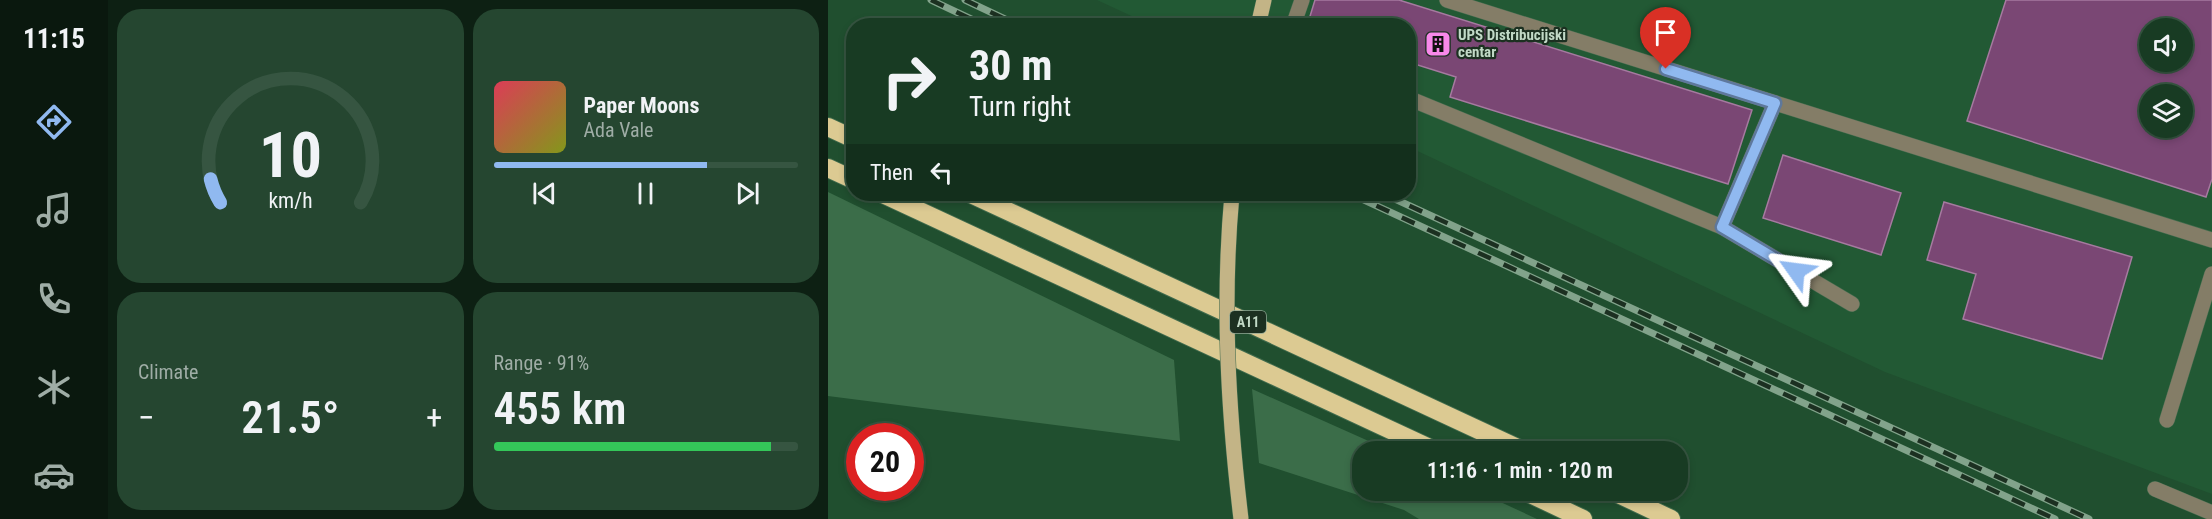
<!DOCTYPE html>
<meta charset="utf-8">
<style>
:root{--surface:#183b23;--page:#254630;--text:#f1f3f6;--muted:#9fada6;--line:#365541;--accent:#90b9f0}
body{margin:0;font-family:"Roboto Condensed",sans-serif;background:var(--page);color:var(--text);height:100vh;display:flex;flex-direction:column;font-size:22px;white-space:nowrap}
*{box-sizing:border-box;margin:0}
p{font-size:20px;color:var(--muted)}
.icon{flex:none;width:33px;height:33px;fill:none;stroke:currentColor;stroke-width:2;stroke-linecap:round;stroke-linejoin:round}
.map{position:relative;flex:1;overflow:hidden}
.details{display:flex;flex-direction:column;gap:9px;padding:9px;background:#0d2013;width:720px}
.details>*{flex:none}
.banner{position:absolute;left:18px;top:18px;width:570px;height:183px;border-radius:24px;box-shadow:0 3px 9px #0003,0 0 0 2px var(--line);background:#183b23;color:var(--text);overflow:hidden}
.buttons{position:absolute;left:1311px;top:18px;display:grid;gap:12px}
.buttons a{display:grid;place-items:center;width:54px;height:54px;border-radius:50%;background:var(--surface);box-shadow:0 3px 9px #0003,0 0 0 2px var(--line);font-size:30px}
.speed{position:absolute;left:18px;top:423px;display:flex;gap:12px;font-size:30px;font-weight:700;text-align:center}
.speed>*{display:grid;place-content:center;width:78px;height:78px;border-radius:50%;background:var(--surface);box-shadow:0 3px 9px #0003,0 0 0 2px var(--line);line-height:1}
.speed .limit{border:9px solid #d22;background:#fff;color:#111}
.pin{position:absolute;display:grid;place-items:center;width:51px;height:51px;color:#fff;margin:-62px -26px;border-radius:50% 50% 50% 0;rotate:-45deg;box-shadow:0 0 6px #0007}
.pin .icon{rotate:45deg}
.me{position:absolute;width:66px;margin:-33px;rotate:301deg;stroke-linejoin:round;filter:drop-shadow(0 0 4px #0008)}
.turn{display:flex;align-items:center;gap:21px;height:126px;padding:0 24px;font-size:27px}
.turn .icon{width:78px;height:78px;stroke-width:2.5}
.turn b{display:block;font-size:42px;line-height:51px}
.then{display:flex;align-items:center;height:57px;padding:0 24px;background:#0003;gap:12px;font-size:22px}
.big{font-size:45px;font-weight:600;line-height:1.1}
.details .widget{flex:1;display:flex;flex-direction:column;justify-content:center;gap:9px;min-width:0;padding:0 21px;border-radius:24px;background:var(--page)}
.details .dial{align-items:center;gap:0}
.dial svg{height:156px;overflow:visible;fill:none;stroke:var(--line);stroke-width:7;stroke-linecap:round;text-anchor:middle}
.dial text{fill:var(--text);stroke:none}
.song{display:flex;align-items:center;gap:18px}
.cover{width:72px;height:72px;border-radius:9px;background:linear-gradient(135deg,hsl(350 70% 55%),hsl(70 70% 35%))}
.played{height:6px;border-radius:3px;background:linear-gradient(90deg,var(--accent) 70%,var(--line) 70%)}
.keys{display:flex;justify-content:space-around;direction:ltr}
.heat{display:flex;justify-content:space-between;align-items:center;font-size:33px;direction:ltr}
.charge{height:9px;border-radius:4px;background:linear-gradient(90deg,#34c759 91%,var(--line) 0)}
.details .tiles{flex:1;display:grid;gap:9px;grid-template-columns:repeat(2,1fr)}
.trip{position:absolute;left:524px;top:441px;width:336px;height:60px;border-radius:24px;background:var(--surface);box-shadow:0 3px 9px #0003,0 0 0 2px var(--line);font-weight:600;line-height:60px;text-align:center}
main{display:flex;flex:1;min-height:0}
.tabs{display:flex;flex-direction:column;width:108px;justify-content:space-around;align-items:center;background:#0a180e;color:var(--muted)}
.tabs .icon{width:42px;height:42px}
.tabs .active{color:var(--accent)}
.tabs b{font-size:27px;color:var(--text)}
.map>svg:first-child{display:block}
.built{fill:#225934;fill-rule:evenodd}
.green{fill:#3b6d49}
.building{fill:#7a4774;stroke:#a67aa0;stroke-width:1.5;fill-rule:evenodd}
.lines{fill:none;stroke-linecap:round;stroke-linejoin:round}
.minor-casing{stroke:#406b4d;stroke-width:16}
.major-casing{stroke:#406b4d;stroke-width:16}
.highway-casing{stroke:#406b4d;stroke-width:20}
.minor{stroke:#847d67;stroke-width:15}
.major{stroke:#c3b486;stroke-width:15}
.highway{stroke:#dcca92;stroke-width:18}
.rail-casing{stroke:#82a38b;stroke-width:7}
.rail{stroke:#1c3021;stroke-width:4.5;stroke-dasharray:14;stroke-linecap:butt}
.major-bridge-casing{stroke:#406b4d;stroke-width:16;stroke-linecap:butt}
.major-bridge{stroke:#c3b486;stroke-width:15}
.route-casing{stroke:#5e789c;stroke-width:15}
.route{stroke:#90b9f0;stroke-width:10}
.labels{text-anchor:middle;stroke-width:4.5;stroke-linejoin:round;paint-order:stroke}
.shield{fill:#1c3021;stroke:#90a795;stroke-width:1.5}
.shield-label{font-size:14px;font-weight:bold;fill:#c2dac7}
.poi-label{font-size:15px;font-weight:bold;fill:#c2dac7;stroke:#1c3021;text-anchor:start}
</style>
<main>
<nav class="tabs">
<b>11:15</b>
<svg class="icon active" aria-label="directions" viewBox="0 0 24 24"><path d="M12 3l9 9-9 9-9-9zM9 14v-3h6M13 9l2 2-2 2"/></svg>
<svg class="icon" aria-label="music" viewBox="0 0 24 24"><path d="M9 18V5l10-2v13"/><circle cx="6" cy="18" r="3"/><circle cx="16" cy="16" r="3"/></svg>
<svg class="icon" aria-label="phone" viewBox="0 0 24 24"><path d="M5 4h4l2 5-3 2q2 4 5 5l2-3 5 2v4C11 20 4 13 5 4z"/></svg>
<svg class="icon" aria-label="climate" viewBox="0 0 24 24"><path d="M12 3v18M4 7l16 10M4 17L20 7"/></svg>
<svg class="icon" aria-label="car" viewBox="0 0 24 24"><path d="M5 17H2v-5l4-1 3-4h7l3 4 3 1v5h-3M9 17h6M6 11h13"/><circle cx="7" cy="17" r="2"/><circle cx="17" cy="17" r="2"/></svg>
</nav>
<section class="details">
<div class="tiles">
<div class="widget dial"><svg viewBox="0 0 100 80">
<path d="M14 69A42 42 0 1 1 86 69"/>
<path d="M14 69A42 42 0 0 1 9 57" stroke="#90b9f0"/>
<text x="50" y="56" font-size="32" font-weight="700">10</text>
<text x="50" y="72" font-size="11">km/h</text>
</svg></div>
<div class="widget">
<div class="song"><i class="cover"></i><div><b>Paper Moons</b><p>Ada Vale</p></div></div>
<div class="played"></div>
<div class="keys"><svg class="icon" aria-label="previous" viewBox="0 0 24 24"><path d="M18 5L8 12l10 7zM5 5v14"/></svg><svg class="icon" aria-label="pause" viewBox="0 0 24 24"><path d="M8 5v14M16 5v14"/></svg><svg class="icon" aria-label="next" viewBox="0 0 24 24"><path d="M6 5l10 7-10 7zM19 5v14"/></svg></div>
</div>
<div class="widget"><p>Climate</p>
<div class="heat"><a>−</a><b class="big">21.5°</b><a>+</a></div>
</div>
<div class="widget"><p>Range · 91%</p><b class="big">455 km</b><div class="charge"></div></div>
</div>
</section>
<div class="map">
<svg width="1384" height="519" viewBox="0 0 1384 519">
<rect width="100%" height="100%" fill="#204f2f"/>
<path class="built" d="M269 0H1384V494L1057 372 581 147 580 26 323 25ZM1322 28H1354V62H1322ZM1322 94H1354V128H1322Z"/>
<g class="green">
<polygon points="0,192 346,360 352,441 0,396"/>
<polygon points="424,389 563,451 534,452 534,490 649,491 709,519 591,519 576,510 431,463"/>
</g>
<g class="building">
<polygon points="487,0 571,0 924,110 900,184 622,97 628,77 580,62 580,26 479,26"/>
<path d="M1178 0H1384V179L1378 197 1139 121ZM1322 28H1354V62H1322ZM1322 94H1354V128H1322Z"/>
<polygon points="955,155 1073,193 1053,255 935,218"/>
<polygon points="1116,202 1304,257 1274,359 1135,319 1148,274 1099,260"/>
</g>
<g class="lines">
<g class="minor-casing">
<g id="minor">
<polyline points="619,0 1384,240"/>
<polyline points="465,26 474,0"/>
<polyline points="580,98 894,227 947,103"/>
<polyline points="894,227 1024,304"/>
<polyline points="1339,420 1384,274"/>
<polyline points="1327,489 1384,513"/>
</g>
</g>
<g class="major-casing">
<polyline id="major" points="430,26 436,0"/>
</g>
<g class="highway-casing">
<g id="highway">
<polyline points="0,127 26,139"/>
<polyline points="0,168 26,180"/>
<polyline points="55,194 610,452"/>
<polyline points="143,194 698,452"/>
<polyline points="694,490 755,519"/>
<polyline points="782,490 843,519"/>
</g>
</g>
<use href="#minor" class="minor"/>
<use href="#major" class="major"/>
<use href="#highway" class="highway"/>
<g class="rail-casing">
<g id="rail">
<polyline points="103,0 158,26"/>
<polyline points="137,0 192,26"/>
<polyline points="523,194 1227,519"/>
<polyline points="556,194 1261,519"/>
</g>
</g>
<use href="#rail" class="rail"/>
<g class="major-bridge-casing">
<path id="major-bridge" d="M404 194C394 303 400 410 413 519"/>
</g>
<use href="#major-bridge" class="major-bridge"/>
</g>
<g class="lines">
<g class="route-casing">
<polyline id="route" points="838,69 947,103 894,227 968,271"/>
</g>
<use href="#route" class="route"/>
</g>
<defs>
<g id="building-square" transform="scale(1.35)"><rect x="-9" y="-9" width="18" height="18" rx="4" fill="#f888ea" stroke="#1c3021"/><path d="M-4-6H4V6H1V3H-1V6H-4ZM-2.5-4.3h1.7v1.8h-1.7ZM.8-4.3h1.7v1.8H.8ZM-2.5-1h1.7V.8h-1.7ZM.8-1h1.7V.8H.8Z" fill="#111"/></g>
</defs>
<g fill-rule="evenodd">
<use href="#building-square" x="610" y="44"/>
</g>
<g class="labels">
<rect class="shield" x="402" y="311" width="36" height="22" rx="4.5"/>
<g class="shield-label">
<text x="420" y="327">A11</text>
</g>
<g class="poi-label">
<text x="630" y="40">UPS Distribucijski<tspan x="630" dy="17">centar</tspan></text>
</g>
</g>
</svg>
<div class="buttons">
<a><svg class="icon" aria-label="sound" viewBox="0 0 24 24"><path d="M4 9h4l5-4v14l-5-4H4zM17 9q2 3 0 6"/></svg></a>
<a><svg class="icon" aria-label="layers" viewBox="0 0 24 24"><path d="M12 4l9 5-9 5-9-5zM3 14l9 5 9-5"/></svg></a>
</div>
<div class="speed"><div class="limit">20</div></div>
<div class="pin" style="left:838px;top:69px;background:#d93025"><svg class="icon" aria-label="arrive" viewBox="0 0 24 24"><path d="M6 21V4h12l-3 4 3 4H6"/></svg></div>
<svg class="me" style="left:968px;top:271px" viewBox="-20 -20 40 40"><path d="M0-17L14 15 0 8-14 15z" fill="#90b9f0" stroke="#fff" stroke-width="4"/></svg>
<div class="trip">11:16 · 1 min · 120 m</div>
<div class="banner">
<div class="turn"><svg class="icon" aria-label="right" viewBox="0 0 24 24"><path d="M7 20v-9h11M14 6l5 5-5 5"/></svg><div><b>30 m</b>Turn right</div></div>
<div class="then">Then<svg class="icon" aria-label="left" viewBox="0 0 24 24"><path d="M17 20v-9H6M10 6l-5 5 5 5"/></svg></div>
</div>
</div>
</main>
